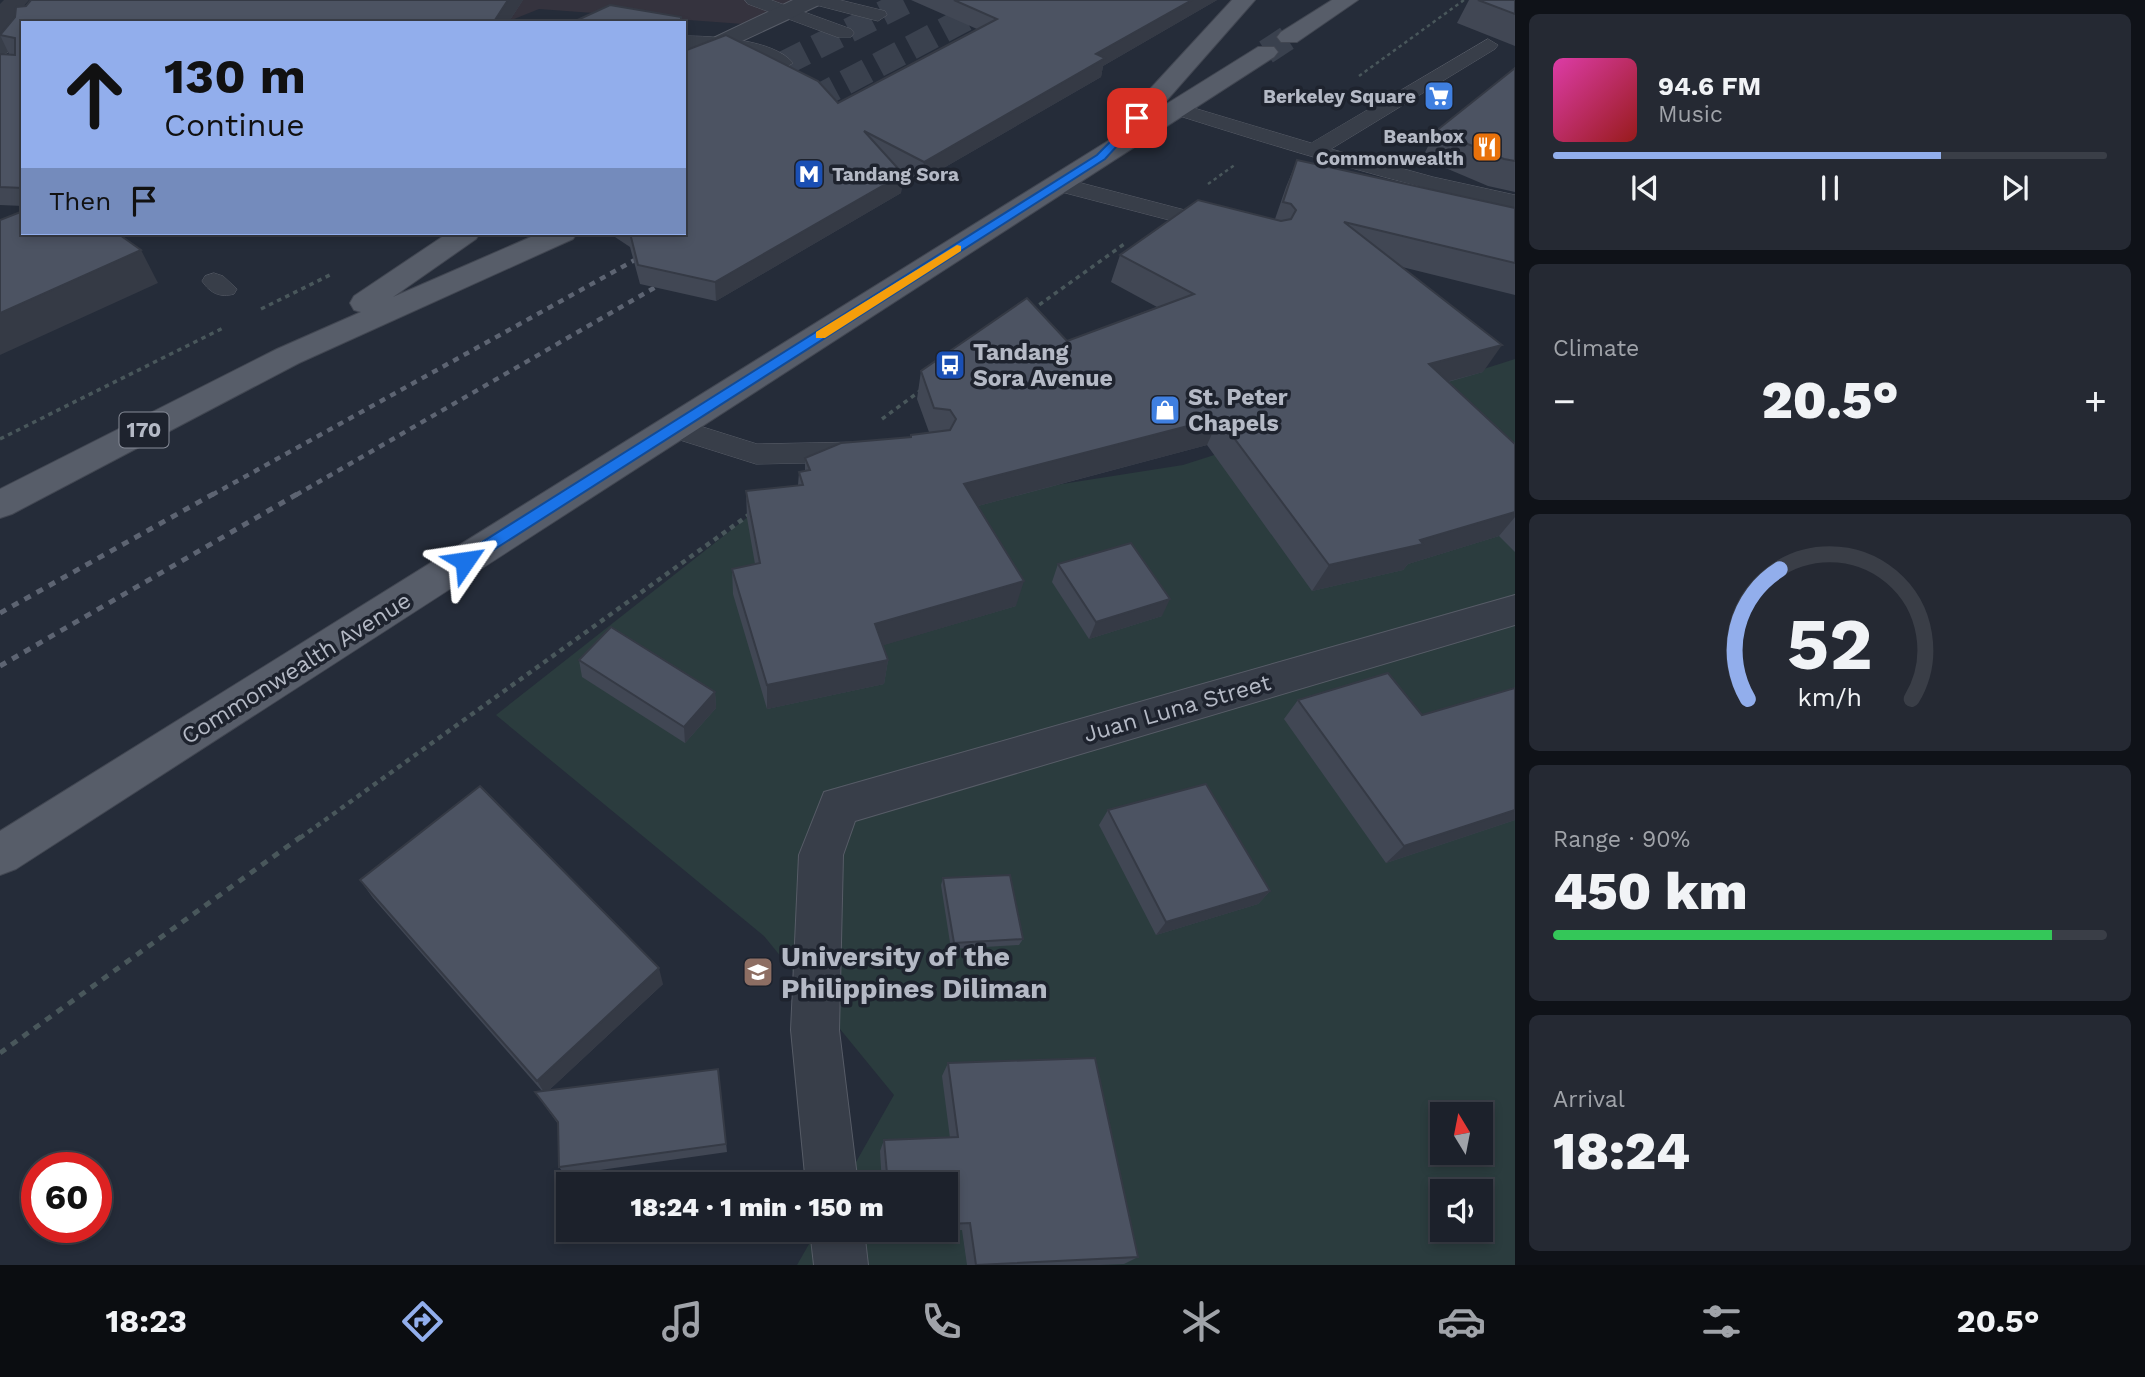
<!DOCTYPE html>
<meta charset="utf-8">
<style>
:root{--surface:#1c212b;--page:#252933;--text:#f1f3f6;--muted:#a0a3a9;--line:#3a3e47;--accent:#92aeec}
body{margin:0;font-family:"Work Sans",sans-serif;background:var(--page);color:var(--text);height:100vh;display:flex;flex-direction:column;font-size:26px;white-space:nowrap}
*{box-sizing:border-box;margin:0}
p{font-size:23px;color:var(--muted)}
.icon{flex:none;width:38px;height:38px;fill:none;stroke:currentColor;stroke-width:2;stroke-linecap:round;stroke-linejoin:round}
.map{position:relative;flex:1;overflow:hidden}
.panel{display:flex;flex-direction:column;gap:14px;padding:14px;background:#0f1218;width:630px}
.panel>*{flex:none}
.banner{position:absolute;left:21px;top:21px;width:665px;height:214px;border-radius:0px;box-shadow:0 4px 10px #0003,0 0 0 2px var(--line);background:#92aeec;color:#111;overflow:hidden}
.needle{width:46px;rotate:350deg}
.tools{position:absolute;left:1430px;top:1102px;display:grid;gap:14px}
.tools a{display:grid;place-items:center;width:63px;height:63px;border-radius:0px;background:var(--surface);box-shadow:0 4px 10px #0003,0 0 0 2px var(--line);font-size:35px}
.speed{position:absolute;left:21px;top:1152px;display:flex;gap:14px;font-size:35px;font-weight:700;text-align:center}
.speed>*{display:grid;place-content:center;width:91px;height:91px;border-radius:50%;background:var(--surface);box-shadow:0 4px 10px #0003,0 0 0 2px var(--line);line-height:1}
.speed .limit{border:10px solid #d22;background:#fff;color:#111}
.pin{position:absolute;display:grid;place-items:center;width:60px;height:60px;color:#fff;margin:-30px;border-radius:14px;box-shadow:0 4px 10px #0006}
.me{position:absolute;width:77px;margin:-38px;rotate:58deg;stroke-linejoin:round;filter:drop-shadow(0 0 5px #0008)}
.turn{display:flex;align-items:center;gap:24px;height:147px;padding:0 28px;font-size:32px}
.turn .icon{width:91px;height:91px;stroke-width:2.5}
.turn b{display:block;font-size:49px;line-height:60px}
.then{display:flex;align-items:center;height:66px;padding:0 28px;background:#0003;gap:14px;font-size:26px}
.big{font-size:52px;font-weight:800;line-height:1.1}
.panel .card{flex:1;display:flex;flex-direction:column;justify-content:center;gap:10px;min-width:0;padding:0 24px;border-radius:10px;background:var(--page)}
.panel .dial{align-items:center;gap:0}
.dial svg{height:182px;overflow:visible;fill:none;stroke:var(--line);stroke-width:7;stroke-linecap:round;text-anchor:middle}
.dial text{fill:var(--text);stroke:none}
.song{display:flex;align-items:center;gap:21px}
.cover{width:84px;height:84px;border-radius:10px;background:linear-gradient(135deg,hsl(320 70% 55%),hsl(0 70% 35%))}
.played{height:7px;border-radius:4px;background:linear-gradient(90deg,var(--accent) 70%,var(--line) 70%)}
.keys{display:flex;justify-content:space-around;direction:ltr}
.heat{display:flex;justify-content:space-between;align-items:center;font-size:38px;direction:ltr}
.charge{height:10px;border-radius:5px;background:linear-gradient(90deg,#34c759 90%,var(--line) 0)}
.trip{position:absolute;left:556px;top:1172px;width:402px;height:70px;border-radius:0px;background:var(--surface);box-shadow:0 4px 10px #0003,0 0 0 2px var(--line);font-weight:800;line-height:70px;text-align:center}
.menu{display:flex;height:112px;justify-content:space-around;align-items:center;background:#0b0d11;color:var(--muted)}
.menu .icon{width:49px;height:49px}
.menu .active{color:var(--accent)}
.menu b{font-size:32px;color:var(--text)}
main{display:flex;flex:1;min-height:0}
.map>svg:first-child{display:block}
.medical{fill:#35333e}
.green{fill:#2b3c3e;fill-rule:evenodd}
.lines{fill:none;stroke-linecap:round;stroke-linejoin:round}
.primary-tunnel{stroke:#3a414e;stroke-width:25;stroke-dasharray:25 12;stroke-linecap:butt}
.lane-casing{stroke:#575c67;stroke-width:1}
.street-casing{stroke:#575c67;stroke-width:2}
.primary-casing{stroke:#424752;stroke-width:2}
.path-far3{stroke:#49575b;stroke-width:2.5;stroke-dasharray:3.5 3.5;stroke-linecap:butt}
.path-far2{stroke:#49575b;stroke-width:3.5;stroke-dasharray:4.5 4.5;stroke-linecap:butt}
.path-far1{stroke:#49575b;stroke-width:4.5;stroke-dasharray:5 5;stroke-linecap:butt}
.path{stroke:#49575b;stroke-width:5;stroke-dasharray:7 7;stroke-linecap:butt}
.lane{fill:#383e49;fill-rule:evenodd}
.street{fill:#383e49;fill-rule:evenodd}
.primary{fill:#575d69;fill-rule:evenodd}
.rail-far1{stroke:#5d6472;stroke-width:4.5;stroke-dasharray:6 6;stroke-linecap:butt}
.rail{stroke:#5d6472;stroke-width:5;stroke-dasharray:7 7;stroke-linecap:butt}
.wall{fill:#414754}
.shaded-wall{fill:#353a45}
.building{fill:#4c5362;stroke:#353a45;stroke-width:2}
.route{fill:#1a73e8;stroke:#114b97;stroke-width:2}
.slow{fill:#f59e0b}
.labels{text-anchor:middle;stroke-width:7;stroke-linejoin:round;paint-order:stroke}
.far-poi-label{font-size:19px;font-weight:bold;fill:#b4b9c5;stroke:#1e232e;text-anchor:end}
.shield{fill:#1e232e;stroke:#878c98;stroke-width:2}
.shield-label{font-size:21px;font-weight:bold;fill:#b4b9c5}
.poi-label{font-size:23px;font-weight:bold;fill:#b4b9c5;stroke:#1e232e;text-anchor:start}
.street-label{font-size:23px;fill:#b4b9c5;stroke:#1e232e}
.near-poi-label{font-size:28px;font-weight:bold;fill:#b4b9c5;stroke:#1e232e;text-anchor:start}
</style>
<main>
<div class="map">
<svg width="1515" height="1265" viewBox="0 0 1515 1265">
<rect width="100%" height="100%" fill="#252c39"/>
<polygon class="medical" points="93,0 794,0 743,24 539,9 504,23 68,23"/>
<path class="green" d="M1515 359V1265H797L817 1230H947V1185H843L894 1095 764 936 496 715 777 494 929 505 1183 465ZM1442 1115H1480V1153H1442ZM1442 1192H1480V1230H1442Z"/>
<g class="lines">
<g class="primary-tunnel">
<polyline points="1266,52 1289,37"/>
<polyline points="684,114 909,0"/>
<polyline points="780,117 1001,0"/>
</g>
<g class="lane-casing">
<g id="lane">
<polygon points="32,0 51,0 33,23 23,23 23,34 7,53 0,55 0,37"/>
<polygon points="745,0 771,0 851,29 854,33 851,37 837,37 748,4"/>
<polygon points="809,0 840,0 885,11 887,15 878,21 812,4"/>
<path d="M684 36C712 36 774 39 793 63L783 69 735 51 684 48Z"/>
<path d="M1488 39 1498 45 1495 49 1331 149 1433 177 1515 195V209C1398 184 1284 149 1170 113L1167 109 1170 105 1177 103 1311 143Z"/>
<polygon points="1058,177 1227,221 1231,226 1227,231 1219,233 1050,189 1047,184 1050,179"/>
<path d="M214 273 223 276 237 289 234 294C220 298 210 293 202 281L205 276Z"/>
<polygon points="674,418 757,444 858,442 868,445 872,452 868,459 858,462 756,464 664,435 660,428 664,421"/>
</g>
</g>
<g class="street-casing">
<g id="street">
<polygon points="793,0 822,0 819,5 684,68 684,52"/>
<polygon points="1515,595 1515,625 855,821 843,855 839,1030 858,1185 806,1185 791,1030 799,855 824,792"/>
<polygon points="810,1230 864,1230 868,1265 814,1265"/>
</g>
</g>
<g class="primary-casing">
<g id="primary">
<polygon points="1232,0 1255,0 1160,108 1258,47 1274,47 1278,52 1274,57 16,869 0,875 0,831 1132,126 1123,119 1127,114"/>
<polygon points="1332,0 1358,0 1297,42 1281,42 1277,37 1281,32"/>
<polygon points="448,233 480,233 476,239 393,297 540,233 577,233 573,239 299,363 12,514 0,518 0,489 277,349 361,312 354,310 350,303 354,296"/>
</g>
</g>
<g class="path-far3">
<polyline points="1359,76 1464,0"/>
<polyline points="1208,184 1236,164"/>
</g>
<g class="path-far2">
<polyline points="261,309 332,274"/>
<polyline points="1032,310 1127,242"/>
<polyline points="882,419 920,391"/>
<polyline points="0,439 225,327"/>
</g>
<polyline class="path-far1" points="300,838 750,514"/>
<polyline class="path" points="0,1053 302,836"/>
<use href="#lane" class="lane"/>
<use href="#street" class="street"/>
<use href="#primary" class="primary"/>
<g class="rail-far1">
<polyline points="212,495 651,251"/>
<polyline points="296,495 673,277"/>
</g>
<g class="rail">
<polyline points="0,613 215,493"/>
<polyline points="0,666 299,493"/>
</g>
</g>
<g class="wall">
<polygon points="29,0 23,7 26,6 31,0 523,0 508,23 23,23 23,206 0,205 0,54 15,55 9,54 0,35 15,17 16,15 0,34"/>
<polygon points="911,0 1217,0 1103,66 1101,77 921,181 900,170 903,174 901,193 716,301 640,284 630,247 609,233 684,233 838,103 977,29"/>
<polygon points="1469,0 1515,0 1515,46 1457,23"/>
<polygon points="1515,68 1515,192 1488,186 1422,158 1436,131"/>
<polygon points="1297,160 1515,208 1515,295 1402,267 1483,372 1448,382 1515,444 1515,552 1499,536 1408,564 1403,570 1312,591 1207,445 978,506 1016,606 883,645 888,660 884,684 767,709 733,594 732,569 755,564 747,518 746,491 798,485 799,472 805,471 805,458 910,437 911,435 929,432 917,399 921,371 1067,341 1157,307 1111,282 1120,255 1275,219 1286,187"/>
<polygon points="1058,564 1162,616 1089,639 1052,582"/>
<polygon points="579,660 715,692 716,708 685,743 582,677"/>
<polygon points="1515,688 1515,820 1386,863 1284,719 1298,700 1422,715"/>
<polygon points="1108,810 1270,891 1258,904 1156,935 1099,825"/>
<polygon points="943,878 1023,939 1019,945 951,949 941,885"/>
<polygon points="360,880 663,984 548,1091 718,1069 727,1152 565,1175 559,1167 558,1124 535,1092 542,1091 373,898"/>
<polygon points="948,1063 1138,1257 1124,1264 1100,1265 967,1265 962,1230 886,1234 886,1230 947,1230 947,1185 882,1185 880,1151 884,1140 950,1138 942,1076"/>
</g>
<g class="shaded-wall">
<polygon points="4,0 29,0 0,34 0,4"/>
<polygon points="508,0 523,0 508,23 493,23"/>
<polygon points="1192,0 1217,0 1103,66 1101,77 921,181 924,162 1096,54"/>
<polygon points="903,174 901,193 716,301 715,282"/>
<polygon points="141,250 158,283 0,355 0,313"/>
<polygon points="1502,345 1483,372 1412,391 1429,364"/>
<polygon points="1219,418 1207,445 959,511 964,484"/>
<polygon points="1515,512 1515,517 1499,536 1408,564 1403,570 1312,591 1329,565 1420,540"/>
<polygon points="1024,581 1016,606 871,649 875,624"/>
<polygon points="1170,599 1162,616 1089,639 1096,622"/>
<polygon points="888,660 884,684 767,709 767,685"/>
<polygon points="715,692 716,708 685,743 684,727"/>
<polygon points="1515,810 1515,820 1386,863 1404,846"/>
<polygon points="1270,891 1258,904 1156,935 1166,922"/>
<polygon points="659,968 663,984 545,1094 537,1081"/>
</g>
<g class="building">
<polygon points="31,0 508,0 493,23 23,23 23,188 0,187 0,54 15,55 15,38 0,35 15,17 16,7 26,6"/>
<polygon points="954,0 1192,0 1096,54 1105,58 924,162 864,131 903,174 715,282 638,265 630,233 684,233 684,51 726,35 818,81 838,103 997,19"/>
<polygon points="1478,0 1515,0 1515,14"/>
<polygon points="610,5 681,17 681,23 571,23"/>
<polygon points="1515,68 1515,161 1504,159 1436,131"/>
<polygon points="1297,160 1515,208 1515,263 1344,222 1502,345 1429,364 1515,444 1515,512 1420,540 1423,544 1329,565 1219,418 964,484 1024,581 875,624 888,660 767,685 732,569 760,563 746,491 803,485 799,472 810,470 805,458 841,443 911,437 911,435 950,430 956,419 950,410 934,408 921,371 1027,298 1067,341 1194,294 1120,255 1198,200 1281,221 1291,219 1296,210 1291,204 1283,202"/>
<polygon points="23,211 23,233 117,233 141,250 0,313 0,220"/>
<polygon points="1131,543 1170,599 1096,622 1058,564"/>
<polygon points="611,627 715,692 684,727 579,660"/>
<polygon points="1388,673 1422,715 1515,688 1515,810 1404,846 1298,700"/>
<polygon points="1206,784 1270,891 1166,922 1108,810"/>
<polygon points="480,786 659,968 537,1081 360,880"/>
<polygon points="1010,875 1023,939 954,943 943,878"/>
<polygon points="1095,1058 1138,1257 976,1265 970,1223 947,1224 947,1185 888,1185 884,1140 958,1137 948,1063"/>
<polygon points="718,1069 726,1144 559,1167 558,1122 535,1092"/>
</g>
<polygon class="route" points="1137,115 1142,118 1141,120 1105,159 470,565 460,565 457,561 460,556 1097,155"/>
<polygon class="slow" points="957,245 961,246 961,251 825,338 816,338 816,332"/>
<defs>
<g id="supermarket-square" transform="scale(1.575)"><rect x="-9" y="-9" width="18" height="18" rx="4" fill="#3f7fe0" stroke="#1e232e"/><path d="M-6-5.5h2.5l.6 2H6L4.5 2H-2.5L-4.4-4H-6ZM-1.5 3.2a1.3 1.3 0 1 0 .1 0ZM3 3.2a1.3 1.3 0 1 0 .1 0Z" fill="#fff"/></g>
<g id="restaurant-square" transform="scale(1.575)"><rect x="-9" y="-9" width="18" height="18" rx="4" fill="#e8710a" stroke="#1e232e"/><path d="M-5-6h1v4h1v-4h1v4h1v-4h1v5L-1.5 .5V6h-2V.5L-5-1ZM5-6V6H3V1.5H1.5Q1.5-4 5-6Z" fill="#fff"/></g>
<g id="metro-square" transform="scale(1.575)"><rect x="-9" y="-9" width="18" height="18" rx="4" fill="#1a4fb4" stroke="#1e232e"/><path d="M-5.5 5V-5H-3L0 0L3-5H5.5V5H3V-.5L0 4L-3-.5V5Z" fill="#fff"/></g>
<g id="bus-square" transform="scale(1.575)"><rect x="-9" y="-9" width="18" height="18" rx="4" fill="#1a4fb4" stroke="#1e232e"/><path d="M-5-6H5V4H4V6H2V4H-2V6H-4V4H-5ZM-3.5-4V0h7V-4ZM-3.5 1.2v1.5H-2V1.2ZM2 1.2v1.5H3.5V1.2Z" fill="#fff"/></g>
<g id="shop-square" transform="scale(1.575)"><rect x="-9" y="-9" width="18" height="18" rx="4" fill="#3f7fe0" stroke="#1e232e"/><path d="M-5-2.5h2.3a2.7 3.5 0 0 1 5.4 0H5L5.5 6h-11ZM-1.5-2.5h3a1.5 2.3 0 0 0-3 0Z" fill="#fff"/></g>
<g id="university-square" transform="scale(1.575)"><rect x="-9" y="-9" width="18" height="18" rx="4" fill="#8d6e63" stroke="#1e232e"/><path d="M0-5L7-2L0 1L-7-2ZM-4 1L0 2.5L4 1V4Q0 6-4 4Z" fill="#fff"/></g>
</defs>
<g fill-rule="evenodd">
<use href="#supermarket-square" x="1439" y="96"/>
<use href="#restaurant-square" x="1487" y="147"/>
<use href="#metro-square" x="809" y="174"/>
<use href="#bus-square" x="950" y="365"/>
<use href="#shop-square" x="1165" y="410"/>
<use href="#university-square" x="758" y="972"/>
</g>
<g class="labels">
<g class="far-poi-label">
<text x="1416" y="103">Berkeley Square</text>
<text x="1464" y="143">Beanbox<tspan x="1464" dy="22">Commonwealth</tspan></text>
<text x="832" y="181" text-anchor="start">Tandang Sora</text>
</g>
<rect class="shield" x="119.5" y="412.5" width="49" height="35" rx="5"/>
<g class="shield-label">
<text x="144" y="437">170</text>
</g>
<g class="poi-label">
<text x="973" y="360">Tandang<tspan x="973" dy="26">Sora Avenue</tspan></text>
<text x="1188" y="405">St. Peter<tspan x="1188" dy="26">Chapels</tspan></text>
</g>
<g class="street-label">
<text transform="translate(296 668) rotate(-32)" y="8">Commonwealth Avenue</text>
<text transform="translate(1177 708) rotate(-16)" y="8">Juan Luna Street</text>
</g>
<g class="near-poi-label">
<text x="781" y="966">University of the<tspan x="781" dy="32">Philippines Diliman</tspan></text>
</g>
</g>
</svg>
<div class="tools">
<a><svg class="needle" viewBox="-14 -14 28 28"><path d="M0-13l5 13h-10z" fill="#e53935"/><path d="M0 13l5-13h-10z" fill="#a0a3a9"/></svg></a>
<a><svg class="icon" aria-label="sound" viewBox="0 0 24 24"><path d="M4 9h4l5-4v14l-5-4H4zM17 9q2 3 0 6"/></svg></a>
</div>
<div class="speed"><div class="limit">60</div></div>
<div class="pin" style="left:1137px;top:118px;background:#d93025"><svg class="icon" aria-label="arrive" viewBox="0 0 24 24"><path d="M6 21V4h12l-3 4 3 4H6"/></svg></div>
<svg class="me" style="left:465px;top:561px" viewBox="-20 -20 40 40"><path d="M0-17L14 15 0 8-14 15z" fill="#1a73e8" stroke="#fff" stroke-width="4"/></svg>
<div class="trip">18:24 · 1 min · 150 m</div>
<div class="banner">
<div class="turn"><svg class="icon" aria-label="ahead" viewBox="0 0 24 24"><path d="M12 20V5M6 11l6-6 6 6"/></svg><div><b>130 m</b>Continue</div></div>
<div class="then">Then<svg class="icon" aria-label="arrive" viewBox="0 0 24 24"><path d="M6 21V4h12l-3 4 3 4H6"/></svg></div>
</div>
</div>
<section class="panel">
<div class="card">
<div class="song"><i class="cover"></i><div><b>94.6 FM</b><p>Music</p></div></div>
<div class="played"></div>
<div class="keys"><svg class="icon" aria-label="previous" viewBox="0 0 24 24"><path d="M18 5L8 12l10 7zM5 5v14"/></svg><svg class="icon" aria-label="pause" viewBox="0 0 24 24"><path d="M8 5v14M16 5v14"/></svg><svg class="icon" aria-label="next" viewBox="0 0 24 24"><path d="M6 5l10 7-10 7zM19 5v14"/></svg></div>
</div>
<div class="card"><p>Climate</p>
<div class="heat"><a>−</a><b class="big">20.5°</b><a>+</a></div>
</div>
<div class="card dial"><svg viewBox="0 0 100 80">
<path d="M14 69A42 42 0 1 1 86 69"/>
<path d="M14 69A42 42 0 0 1 28 12" stroke="#92aeec"/>
<text x="50" y="56" font-size="32" font-weight="700">52</text>
<text x="50" y="72" font-size="11">km/h</text>
</svg></div>
<div class="card"><p>Range · 90%</p><b class="big">450 km</b><div class="charge"></div></div>
<div class="card"><p>Arrival</p><b class="big">18:24</b></div>
</section>
</main>
<nav class="menu">
<b>18:23</b>
<svg class="icon active" aria-label="directions" viewBox="0 0 24 24"><path d="M12 3l9 9-9 9-9-9zM9 14v-3h6M13 9l2 2-2 2"/></svg>
<svg class="icon" aria-label="music" viewBox="0 0 24 24"><path d="M9 18V5l10-2v13"/><circle cx="6" cy="18" r="3"/><circle cx="16" cy="16" r="3"/></svg>
<svg class="icon" aria-label="phone" viewBox="0 0 24 24"><path d="M5 4h4l2 5-3 2q2 4 5 5l2-3 5 2v4C11 20 4 13 5 4z"/></svg>
<svg class="icon" aria-label="climate" viewBox="0 0 24 24"><path d="M12 3v18M4 7l16 10M4 17L20 7"/></svg>
<svg class="icon" aria-label="car" viewBox="0 0 24 24"><path d="M5 17H2v-5l4-1 3-4h7l3 4 3 1v5h-3M9 17h6M6 11h13"/><circle cx="7" cy="17" r="2"/><circle cx="17" cy="17" r="2"/></svg>
<svg class="icon" aria-label="filters" viewBox="0 0 24 24"><path d="M4 7h16M4 17h16"/><circle cx="9" cy="7" r="2"/><circle cx="15" cy="17" r="2"/></svg>
<b>20.5°</b>
</nav>
